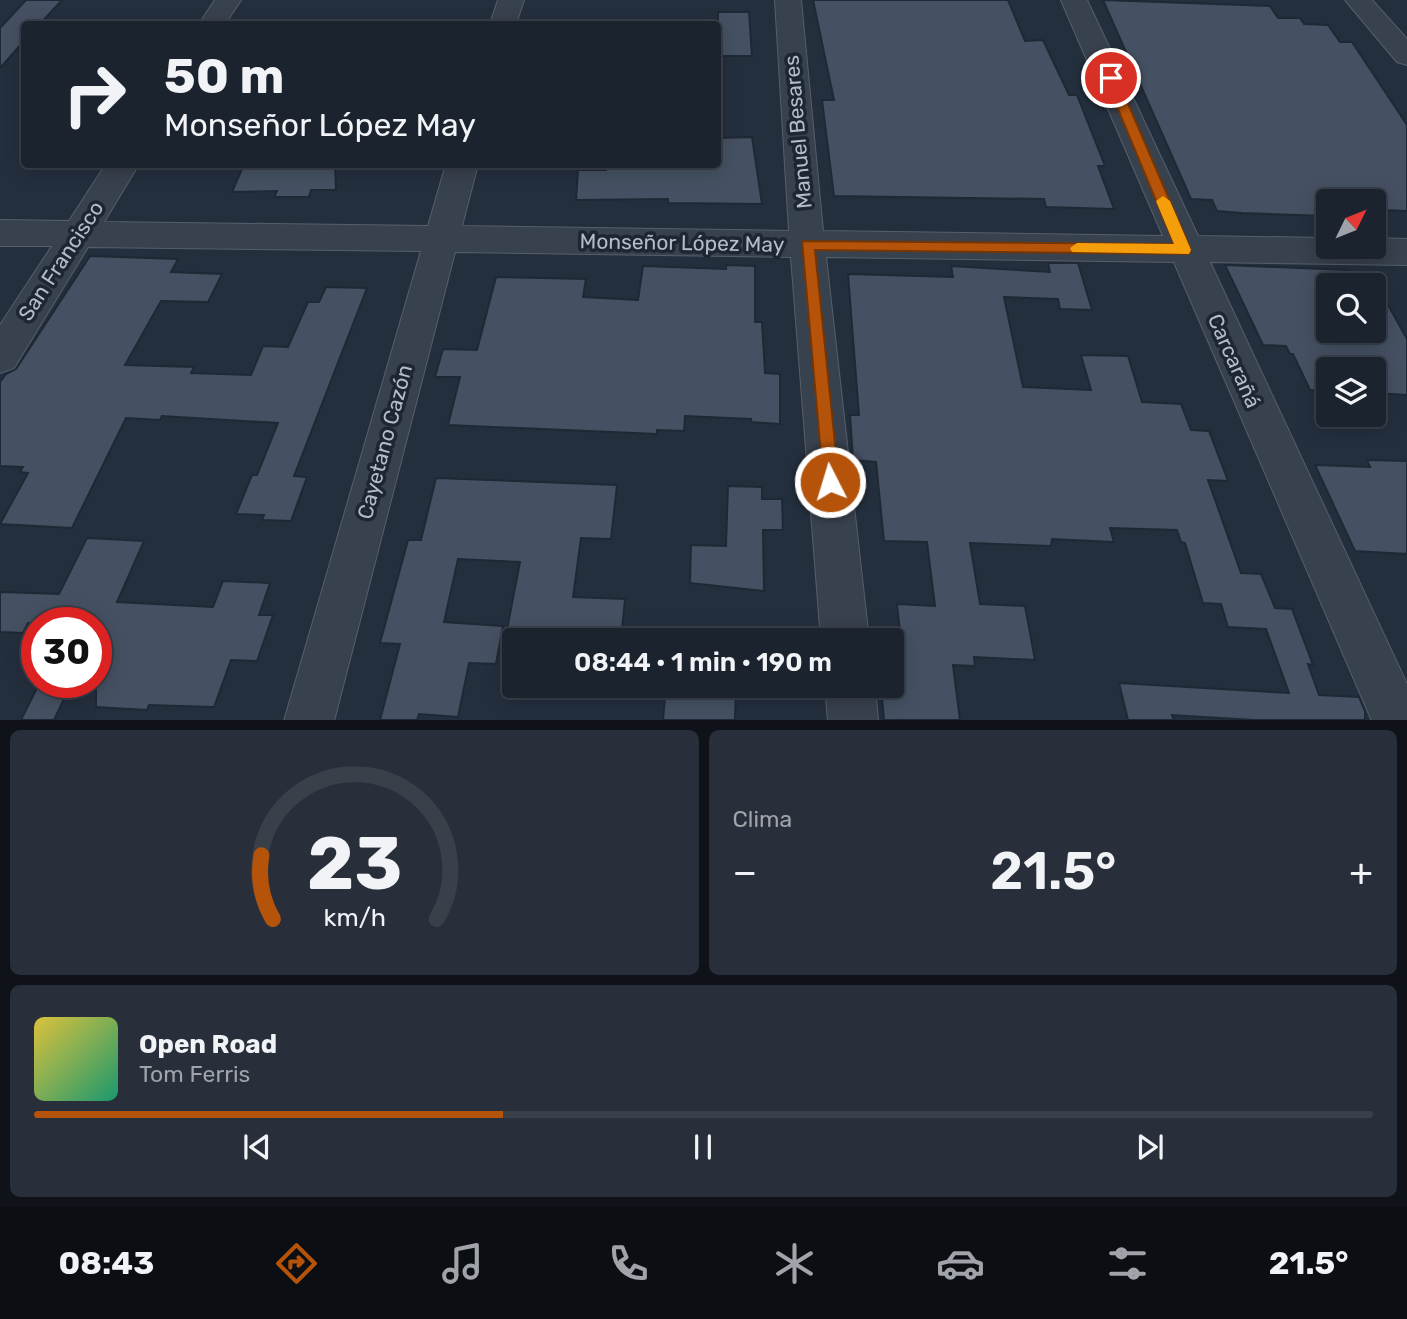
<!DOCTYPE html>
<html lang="es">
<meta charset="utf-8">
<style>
:root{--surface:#1b232e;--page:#282f3a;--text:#f1f3f6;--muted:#a0a4aa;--line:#39404a;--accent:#b45309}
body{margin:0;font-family:Rubik,sans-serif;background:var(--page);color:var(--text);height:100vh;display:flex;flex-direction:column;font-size:26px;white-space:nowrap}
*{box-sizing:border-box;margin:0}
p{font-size:23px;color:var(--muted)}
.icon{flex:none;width:38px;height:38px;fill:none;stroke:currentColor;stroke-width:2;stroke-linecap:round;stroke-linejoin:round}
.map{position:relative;height:720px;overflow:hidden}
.details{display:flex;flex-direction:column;gap:10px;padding:10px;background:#0f1319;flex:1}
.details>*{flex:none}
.hud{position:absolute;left:21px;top:21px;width:700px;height:147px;border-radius:7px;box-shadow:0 4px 18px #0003,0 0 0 2px var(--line);background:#1b232e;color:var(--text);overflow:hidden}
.needle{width:46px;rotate:47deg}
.buttons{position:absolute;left:1316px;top:189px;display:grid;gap:14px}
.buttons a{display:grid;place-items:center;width:70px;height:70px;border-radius:7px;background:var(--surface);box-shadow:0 4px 18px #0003,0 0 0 2px var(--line);font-size:35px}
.speed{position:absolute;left:21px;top:607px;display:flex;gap:14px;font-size:35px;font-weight:700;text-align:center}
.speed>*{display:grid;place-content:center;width:91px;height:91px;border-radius:50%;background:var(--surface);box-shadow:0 4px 18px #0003,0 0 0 2px var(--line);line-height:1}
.speed .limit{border:10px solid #d22;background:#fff;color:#111}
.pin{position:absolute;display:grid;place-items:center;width:60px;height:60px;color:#fff;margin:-30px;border:4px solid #fff;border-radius:50%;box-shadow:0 2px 7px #0007}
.me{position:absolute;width:77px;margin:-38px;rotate:355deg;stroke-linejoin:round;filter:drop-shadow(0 0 5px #0008)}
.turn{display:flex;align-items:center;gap:24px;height:147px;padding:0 28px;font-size:32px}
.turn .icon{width:91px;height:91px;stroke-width:2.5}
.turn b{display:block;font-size:49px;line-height:60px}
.big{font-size:52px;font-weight:600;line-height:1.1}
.details .card{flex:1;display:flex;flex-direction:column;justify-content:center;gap:10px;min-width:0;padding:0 24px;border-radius:10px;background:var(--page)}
.details .dial{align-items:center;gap:0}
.dial svg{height:182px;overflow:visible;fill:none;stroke:var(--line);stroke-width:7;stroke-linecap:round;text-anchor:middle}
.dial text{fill:var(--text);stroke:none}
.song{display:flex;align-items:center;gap:21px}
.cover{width:84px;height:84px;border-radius:10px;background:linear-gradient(135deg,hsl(50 70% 55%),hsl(160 70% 35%))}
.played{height:7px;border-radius:4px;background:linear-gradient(90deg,var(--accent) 35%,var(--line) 35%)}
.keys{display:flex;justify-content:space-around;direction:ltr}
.heat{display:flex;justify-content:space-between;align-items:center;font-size:38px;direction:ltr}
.details .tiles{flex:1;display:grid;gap:10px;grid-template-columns:1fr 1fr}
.card:last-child{grid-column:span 2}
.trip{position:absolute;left:502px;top:628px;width:402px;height:70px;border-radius:7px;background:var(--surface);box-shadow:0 4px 18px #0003,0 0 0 2px var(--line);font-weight:600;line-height:70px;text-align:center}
.tabs{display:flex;height:112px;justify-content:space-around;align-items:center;background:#0b0e12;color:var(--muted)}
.tabs .icon{width:49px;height:49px}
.tabs .current{color:var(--accent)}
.tabs b{font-size:32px;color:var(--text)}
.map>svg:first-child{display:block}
.building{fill:#455162;stroke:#1f2835;stroke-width:2;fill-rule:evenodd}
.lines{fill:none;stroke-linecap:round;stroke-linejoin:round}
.minor-casing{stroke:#565f6c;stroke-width:2}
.minor{fill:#38414e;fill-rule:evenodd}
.route{fill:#b45309;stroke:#753606;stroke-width:2}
.slow{fill:#f59e0b}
.labels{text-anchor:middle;stroke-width:7;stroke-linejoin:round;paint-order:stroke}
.street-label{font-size:21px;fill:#b4bcc9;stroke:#1d2633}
</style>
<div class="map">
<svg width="1407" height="721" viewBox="0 0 1407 721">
<rect width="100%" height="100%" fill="#242f3e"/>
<g class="building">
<polygon points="26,0 62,0 40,24 24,24 24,41 0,68 0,28"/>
<polygon points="813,0 1008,0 1025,41 1043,40 1069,95 1077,95 1105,166 1098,166 1114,209 1046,207 1044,199 834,196 822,100 834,100"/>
<polygon points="1103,0 1270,6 1278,18 1300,18 1304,24 1328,25 1340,42 1352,42 1407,125 1407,211 1383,210 1377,201 1316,201 1325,216 1242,213 1217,211 1212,200 1191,199"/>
<polygon points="718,12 749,12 752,56 718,56"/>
<polygon points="752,137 762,204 668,203 668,199 576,200 578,170 606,170 606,164 657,164 657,168 718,167 718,138"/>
<polygon points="244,164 335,164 336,190 311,190 309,197 274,197 277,191 232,192"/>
<polygon points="90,256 178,259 171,272 222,274 208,302 161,301 125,365 194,367 191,373 251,375 263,346 288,347 308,302 319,302 326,287 367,288 294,476 307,477 291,521 262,520 264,515 236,514 252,475 257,475 278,423 162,416 160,420 126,418 72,528 0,524 28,473 20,472 23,467 0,466 0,382 6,374 16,369"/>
<polygon points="1048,263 1078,263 1092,310 1060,309 1058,299 1004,297 1023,387 1091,390 1081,355 1128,356 1142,402 1181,404 1191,430 1209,431 1228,481 1208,480 1241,573 1261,574 1275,608 1292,609 1313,665 1308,664 1319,695 1359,697 1365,711 1365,720 1254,720 1172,715 1174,720 1128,720 1119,683 1289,693 1266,629 1228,627 1221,604 1203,603 1185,543 1181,542 1177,530 1110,528 1114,542 1052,539 1051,546 970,543 980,604 1025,606 1035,660 974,657 975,666 953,665 960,720 884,720 881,686 892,686 892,670 904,671 897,604 935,606 927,542 884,541 876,462 853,460 850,415 859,415 848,274 953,277 951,266 1050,272"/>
<polygon points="726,265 755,266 755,322 762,322 765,373 780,374 780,424 751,422 751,419 685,416 684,431 657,430 657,434 448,425 460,377 435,377 443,349 477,350 496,277 586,279 583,297 638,300 643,266 726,269"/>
<path d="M1225 265 1347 270 1355 284 1377 285 1407 339V395L1374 393V369H1328V391L1310 390 1293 354H1290L1286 346 1263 345ZM1328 285H1374V331H1328Z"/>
<polygon points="1367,460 1407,461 1407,554 1355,551 1315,465 1370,467"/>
<polygon points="436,478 617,485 611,539 581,538 573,597 625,599 621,640 505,640 520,562 458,559 444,622 503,626 496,664 469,663 458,717 419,714 417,720 380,720 400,644 380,643 408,540 421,540"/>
<polygon points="728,486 762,487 762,499 782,499 783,530 763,530 764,591 690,583 691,545 726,546"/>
<polygon points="87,538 144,541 117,602 213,607 223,581 270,583 259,615 273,615 257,661 231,660 214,707 149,705 147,710 96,707 96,623 28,623 23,633 0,632 0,592 59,594"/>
<polygon points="40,682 72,682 54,720 21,720"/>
<polygon points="666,686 736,686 735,720 663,720"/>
</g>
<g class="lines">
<g class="minor-casing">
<g id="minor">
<polygon points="215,0 241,0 225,24 199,24"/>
<polygon points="498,0 524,0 516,24 490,24"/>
<polygon points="775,0 801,0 823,231 1163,236 1061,0 1087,0 1198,236 1328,238 1328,247 1374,247 1374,238 1407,239 1407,265 1210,262 1407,684 1407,721 1372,721 1174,262 826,257 869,640 821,640 791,257 455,252 334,721 284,721 421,251 88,247 14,368 0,373 0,325 52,246 0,246 0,220 69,221 106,164 139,164 104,222 428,226 446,164 478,164 462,226 789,231"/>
<polygon points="1345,0 1372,0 1407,39 1407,65 1397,62"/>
<polygon points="825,686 875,686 878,721 828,721"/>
</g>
</g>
<use href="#minor" class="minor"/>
</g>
<polygon class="route" points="1111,74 1117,78 1191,250 1189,254 815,250 839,482 836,488 824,488 802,241 1174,244 1105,78"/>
<polygon class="slow" points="1163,196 1170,201 1191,250 1189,254 1072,252 1070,248 1077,243 1174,244 1156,201"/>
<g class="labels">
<g class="street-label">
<text transform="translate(798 132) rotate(-95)" y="7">Manuel Besares</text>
<text transform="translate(682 243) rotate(1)" y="7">Monseñor López May</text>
<text transform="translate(61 261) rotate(-57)" y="7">San Francisco</text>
<text transform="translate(1234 361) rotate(66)" y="7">Carcarañá</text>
<text transform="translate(385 442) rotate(-75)" y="7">Cayetano Cazón</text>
</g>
</g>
</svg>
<div class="buttons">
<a><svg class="needle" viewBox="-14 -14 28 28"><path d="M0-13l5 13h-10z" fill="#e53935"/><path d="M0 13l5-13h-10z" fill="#a0a4aa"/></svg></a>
<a><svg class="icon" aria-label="search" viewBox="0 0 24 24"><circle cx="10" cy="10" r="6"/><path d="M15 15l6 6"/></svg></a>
<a><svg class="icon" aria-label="layers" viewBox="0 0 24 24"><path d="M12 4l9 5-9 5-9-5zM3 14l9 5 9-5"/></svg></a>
</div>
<div class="speed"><div class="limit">30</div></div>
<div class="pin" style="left:1111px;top:78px;background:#d93025"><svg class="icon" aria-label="arrive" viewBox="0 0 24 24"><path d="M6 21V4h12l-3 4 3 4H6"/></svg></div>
<svg class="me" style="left:830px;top:482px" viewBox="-20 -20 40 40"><circle r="17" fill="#b45309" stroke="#fff" stroke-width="3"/><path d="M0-11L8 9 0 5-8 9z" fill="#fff"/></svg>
<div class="trip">08:44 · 1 min · 190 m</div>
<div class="hud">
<div class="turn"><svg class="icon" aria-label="right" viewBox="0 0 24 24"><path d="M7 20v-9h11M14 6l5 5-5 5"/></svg><div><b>50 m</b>Monseñor López May</div></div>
</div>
</div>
<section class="details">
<div class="tiles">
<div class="card dial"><svg viewBox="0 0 100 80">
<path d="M14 69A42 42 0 1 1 86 69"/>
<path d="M14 69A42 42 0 0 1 9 41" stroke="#b45309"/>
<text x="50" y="56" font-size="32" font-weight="700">23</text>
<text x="50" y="72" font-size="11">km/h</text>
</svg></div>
<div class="card"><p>Clima</p>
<div class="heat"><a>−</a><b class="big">21.5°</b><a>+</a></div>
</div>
<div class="card">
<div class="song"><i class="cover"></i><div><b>Open Road</b><p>Tom Ferris</p></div></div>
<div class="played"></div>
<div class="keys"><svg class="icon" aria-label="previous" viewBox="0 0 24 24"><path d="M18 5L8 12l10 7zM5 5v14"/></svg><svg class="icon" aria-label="pause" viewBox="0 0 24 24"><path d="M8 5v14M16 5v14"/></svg><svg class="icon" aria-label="next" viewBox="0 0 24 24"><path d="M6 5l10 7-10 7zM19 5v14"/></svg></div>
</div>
</div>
</section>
<nav class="tabs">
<b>08:43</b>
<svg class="icon current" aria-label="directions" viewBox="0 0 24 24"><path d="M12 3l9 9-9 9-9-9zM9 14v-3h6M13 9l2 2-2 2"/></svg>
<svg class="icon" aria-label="music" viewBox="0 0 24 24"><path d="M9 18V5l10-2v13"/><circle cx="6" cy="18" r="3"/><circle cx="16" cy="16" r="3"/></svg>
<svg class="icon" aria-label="phone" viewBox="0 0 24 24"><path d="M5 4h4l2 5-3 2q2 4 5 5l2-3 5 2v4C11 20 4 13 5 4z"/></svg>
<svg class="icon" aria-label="climate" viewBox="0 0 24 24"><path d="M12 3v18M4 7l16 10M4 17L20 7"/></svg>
<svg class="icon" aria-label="car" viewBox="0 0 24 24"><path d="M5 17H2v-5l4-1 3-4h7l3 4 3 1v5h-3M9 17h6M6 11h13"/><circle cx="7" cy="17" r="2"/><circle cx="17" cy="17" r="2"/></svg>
<svg class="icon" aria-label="filters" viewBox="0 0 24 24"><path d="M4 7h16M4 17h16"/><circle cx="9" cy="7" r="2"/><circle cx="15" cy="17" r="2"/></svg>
<b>21.5°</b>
</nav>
